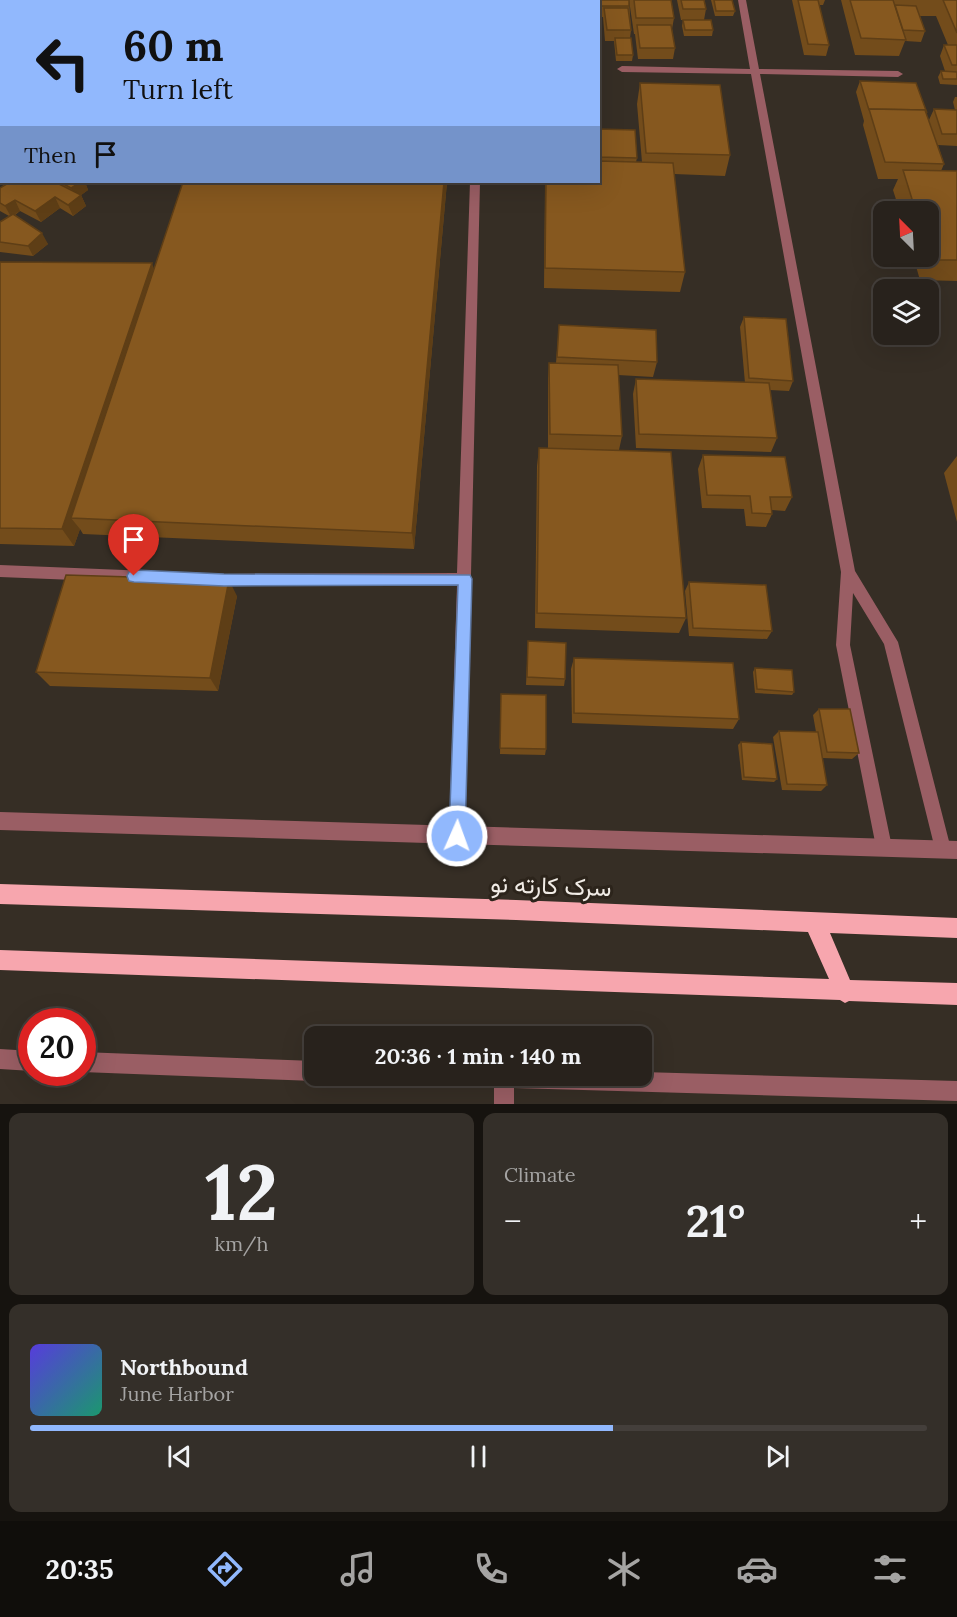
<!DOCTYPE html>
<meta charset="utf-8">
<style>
:root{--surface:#28221c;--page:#342f29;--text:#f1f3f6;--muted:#a5a4a3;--line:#443f3b;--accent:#91b8fd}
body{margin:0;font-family:Lora,Vazirmatn,serif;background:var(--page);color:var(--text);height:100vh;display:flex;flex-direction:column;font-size:22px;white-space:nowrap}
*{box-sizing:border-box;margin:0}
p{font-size:20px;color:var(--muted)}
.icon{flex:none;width:33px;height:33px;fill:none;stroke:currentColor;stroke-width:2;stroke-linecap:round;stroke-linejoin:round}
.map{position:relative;height:1104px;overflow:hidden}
.sheet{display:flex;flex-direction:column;gap:9px;padding:9px;background:#16130f;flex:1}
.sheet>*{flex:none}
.guide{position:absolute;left:0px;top:0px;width:600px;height:183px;box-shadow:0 6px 24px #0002,0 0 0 2px var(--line);background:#91b8fd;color:#111;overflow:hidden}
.needle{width:39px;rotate:336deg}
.tools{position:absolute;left:873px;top:201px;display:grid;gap:12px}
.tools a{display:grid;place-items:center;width:66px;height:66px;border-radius:12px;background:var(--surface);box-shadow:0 6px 24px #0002,0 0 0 2px var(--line);font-size:30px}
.speed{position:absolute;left:18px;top:1008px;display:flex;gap:12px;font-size:30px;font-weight:700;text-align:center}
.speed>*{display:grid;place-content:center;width:78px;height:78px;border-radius:50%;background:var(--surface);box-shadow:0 6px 24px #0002,0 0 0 2px var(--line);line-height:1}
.speed .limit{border:9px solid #d22;background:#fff;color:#111}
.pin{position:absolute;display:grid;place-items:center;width:51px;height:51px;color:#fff;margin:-62px -26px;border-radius:50% 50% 50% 0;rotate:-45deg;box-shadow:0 0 6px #0007}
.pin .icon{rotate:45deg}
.me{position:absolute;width:66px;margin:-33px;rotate:2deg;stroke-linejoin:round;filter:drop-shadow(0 0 4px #0008)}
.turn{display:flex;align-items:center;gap:21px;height:126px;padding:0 24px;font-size:27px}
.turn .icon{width:78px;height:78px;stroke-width:2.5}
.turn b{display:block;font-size:42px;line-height:51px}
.then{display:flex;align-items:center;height:57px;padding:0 24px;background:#0003;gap:12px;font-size:22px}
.big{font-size:45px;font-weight:700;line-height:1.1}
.sheet .tile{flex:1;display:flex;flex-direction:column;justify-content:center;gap:9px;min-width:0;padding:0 21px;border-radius:12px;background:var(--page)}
.sheet .dial{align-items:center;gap:0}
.dial b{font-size:78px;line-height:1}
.song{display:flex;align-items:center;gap:18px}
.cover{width:72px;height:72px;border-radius:9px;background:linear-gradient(135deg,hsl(250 70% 55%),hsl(160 70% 35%))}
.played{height:6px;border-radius:3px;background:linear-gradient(90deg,var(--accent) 65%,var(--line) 65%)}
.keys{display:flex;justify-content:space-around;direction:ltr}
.heat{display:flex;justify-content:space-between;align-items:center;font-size:33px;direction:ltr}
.sheet .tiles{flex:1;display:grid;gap:9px;grid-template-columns:1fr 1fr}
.tile:last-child{grid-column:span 2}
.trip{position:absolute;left:304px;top:1026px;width:348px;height:60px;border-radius:12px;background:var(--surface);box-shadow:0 6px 24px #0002,0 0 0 2px var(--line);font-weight:700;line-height:60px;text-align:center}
.tabs{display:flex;height:96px;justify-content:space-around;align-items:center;background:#100e0b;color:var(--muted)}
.tabs .icon{width:42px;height:42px}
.tabs .current{color:var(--accent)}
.tabs b{font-size:27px;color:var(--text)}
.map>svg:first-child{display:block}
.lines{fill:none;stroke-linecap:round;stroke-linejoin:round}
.service{fill:#9a5e64;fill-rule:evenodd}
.minor{fill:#9a5e64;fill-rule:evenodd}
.trunk{fill:#f7a6ae;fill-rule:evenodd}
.wall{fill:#734c1b}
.shaded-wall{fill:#5e3e16}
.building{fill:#86581f;stroke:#5e3e16;stroke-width:1.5}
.route{fill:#91b8fd;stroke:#5e78a4;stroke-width:1.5}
.labels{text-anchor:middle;stroke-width:6;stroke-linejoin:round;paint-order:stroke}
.near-street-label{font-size:24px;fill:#f1ece6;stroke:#2c241b}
</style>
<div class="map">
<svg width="957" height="1104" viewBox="0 0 957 1104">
<rect width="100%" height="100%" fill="#362e25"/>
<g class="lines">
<g class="service">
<polygon points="738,0 746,0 759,69 898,71 903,74 898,77 760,74 855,571 898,642 951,849 949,855 943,857 937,855 935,849 884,644 853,593 850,645 892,847 890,853 884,855 878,853 876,847 836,645 841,572 751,74 622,72 617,69 622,66 750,69"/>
<polygon points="470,182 480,182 465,836 463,842 457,844 451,842 449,836 457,585 224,586 0,577 0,565 224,574 457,573"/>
</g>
<g class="minor">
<polygon points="202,0 213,0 201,2"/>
<rect x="0" y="87" width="2" height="7"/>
<rect x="0" y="129" width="2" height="6"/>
<polygon points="0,812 957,841 957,859 0,830"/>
<polygon points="0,1049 32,1051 32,1071 0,1069"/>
<polygon points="82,1052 315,1061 315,1076 323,1076 315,1081 82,1072"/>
<polygon points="642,1072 957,1081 957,1101 514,1088 514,1104 494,1104 494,1088 435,1086 428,1083 425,1076 642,1076"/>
</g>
<polygon class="trunk" points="0,884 516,900 957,918 957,938 830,933 850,980 957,983 957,1005 849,1001 845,1003 840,1000 0,970 0,950 829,979 808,932 516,920 0,904"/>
</g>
<g class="wall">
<polygon points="264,0 462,0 462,2 267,2"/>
<polygon points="586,0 629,0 631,30 630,38 633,55 632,61 616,61 614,41 605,41 603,17 600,17 601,24 600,30 598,30 598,2 586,2"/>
<polygon points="629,0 671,0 674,18 672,29 675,48 673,59 638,59 635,34 634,34"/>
<polygon points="677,0 704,0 706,9 704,20 713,30 712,36 684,36 682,26 683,20 681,20"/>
<polygon points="711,0 732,0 735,11 733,16 715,16"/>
<polygon points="792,0 825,0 823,5 819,5 829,45 826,56 804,55"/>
<polygon points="841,0 957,0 957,85 940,84 938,77 941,71 945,71 940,56 944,45 948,45 936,16 920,16 925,31 921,42 905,41 899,56 855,55"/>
<polygon points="860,81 929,120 934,109 955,110 953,102 955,97 957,97 957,146 938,145 944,164 941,171 957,171 957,281 920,280 913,256 928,256 928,212 900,212 893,190 898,179 878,179 863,125 864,121 856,92"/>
<polygon points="640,83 730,155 725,176 674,174 685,272 680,292 544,288 545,182 598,182 598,129 637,158 636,162 642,162 637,104"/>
<polygon points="5,182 86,182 85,182 88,190 81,195 86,206 73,216 60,208 41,222 20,211 15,215 48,244 33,256 0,252 0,222 9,216 0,211 0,188 3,186 2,183"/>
<polygon points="447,182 414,549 83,534 80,529 74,546 0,544 0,262 154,269"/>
<polygon points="744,317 793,381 789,391 770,390 777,438 771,452 636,448 633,394 636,379 745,383 740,327"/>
<polygon points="559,325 657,362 653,377 618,375 622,436 619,450 686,618 679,633 535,628 537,466 539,448 548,448 548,378 549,363 556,363"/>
<polygon points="703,455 792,497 785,511 772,510 772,514 766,527 746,526 744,509 702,508 698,469"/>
<polygon points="957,456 957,522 944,473"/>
<polygon points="689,582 772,631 767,639 689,636 685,591"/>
<polygon points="237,596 218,691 50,686 36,672"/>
<polygon points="528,641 565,679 564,686 526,685"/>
<polygon points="574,658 739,719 733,729 572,723 571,669"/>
<polygon points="755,668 794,692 792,695 755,693 753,672"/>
<polygon points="501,694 546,749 545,755 500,754"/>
<polygon points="819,709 859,753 852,759 822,758 827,785 821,791 782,790 773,737 779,731 816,732 813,715"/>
<polygon points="741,742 777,779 774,782 742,780 738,745"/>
</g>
<g class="shaded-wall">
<polygon points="15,0 29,0 26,2 16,2"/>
<polygon points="73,0 81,0 82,2 71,2"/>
<polygon points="443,0 462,0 462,2 440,2"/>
<polygon points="2,7 2,20 0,21 0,8"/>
<polygon points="78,182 86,182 85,182 88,190 76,199 71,188"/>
<polygon points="444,182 447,182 414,549 412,533"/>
<polygon points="81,195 86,206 73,216 68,205"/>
<polygon points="55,197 60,208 41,222 35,211"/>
<polygon points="15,200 20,211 11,217 5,206"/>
<polygon points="42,233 48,244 33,256 28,246"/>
<polygon points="152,263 159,283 71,518 80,529 74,546 62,529"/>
<polygon points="229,580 237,596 218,691 210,678"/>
</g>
<g class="building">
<polygon points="3,0 12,0 15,2 0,2"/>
<polygon points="41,0 73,0 71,2 44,2"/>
<polygon points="209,0 240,0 244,2 206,2"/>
<polygon points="291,0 310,0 307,2 288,2"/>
<polygon points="310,0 443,0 440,2 307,2"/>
<rect x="543" y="0" width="42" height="2"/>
<polygon points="588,0 629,0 629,6 598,6 598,2 588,2"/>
<polygon points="634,0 671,0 674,18 636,18"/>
<polygon points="681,0 704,0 706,9 683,9"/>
<polygon points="714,0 732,0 735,11 716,11"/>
<polygon points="798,0 818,0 829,45 808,44"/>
<polygon points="850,0 893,0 906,40 861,38"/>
<polygon points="943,0 957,0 957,33"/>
<polygon points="895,5 916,6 925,31 903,30"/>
<polygon points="604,8 628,8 631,30 607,30"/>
<polygon points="598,13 599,13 601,24 598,24"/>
<polygon points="683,20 711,20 713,30 685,30"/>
<polygon points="637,25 671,25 675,48 640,48"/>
<polygon points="615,38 631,38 633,55 617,55"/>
<polygon points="944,45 957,45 957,65 952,65"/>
<polygon points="941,71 957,72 957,79 943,79"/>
<polygon points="860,81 916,83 927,113 925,110 869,109 869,110"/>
<polygon points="640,83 720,85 730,155 646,153"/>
<polygon points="869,109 925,110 944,164 885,162"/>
<polygon points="934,109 957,110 957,134 942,134"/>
<polygon points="598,129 635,130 637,158 598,157"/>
<polygon points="2,136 2,150 0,151 0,137"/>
<polygon points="598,161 673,163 685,272 545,268 546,182 598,182"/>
<polygon points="903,170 957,171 957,260 930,260 928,253 928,212 916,212"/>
<polygon points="5,182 10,182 5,185 2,183"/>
<polygon points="10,182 55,182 81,195 68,205 55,197 35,211 15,200 5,206 0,203 0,188"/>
<polygon points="60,182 80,182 71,188"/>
<polygon points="183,182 444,182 412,533 71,518"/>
<polygon points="13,214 42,233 28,246 0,242 0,222"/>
<polygon points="0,262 152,263 62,529 0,528"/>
<polygon points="744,317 786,319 793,381 749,378"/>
<polygon points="559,325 656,330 657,362 557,357"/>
<polygon points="549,363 618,365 622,436 550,434"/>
<polygon points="636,379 769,383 777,438 639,434"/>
<polygon points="539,448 671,452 686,618 537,613"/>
<polygon points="703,455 785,457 792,497 770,497 772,514 752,513 750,496 707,495"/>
<polygon points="66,575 229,580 210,678 36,672"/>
<polygon points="689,582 766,585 772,631 693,628"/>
<polygon points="528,641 566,643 565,679 527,677"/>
<polygon points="574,658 733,663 739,719 574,713"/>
<polygon points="755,668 792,670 794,692 757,689"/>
<polygon points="501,694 546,695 546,749 500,748"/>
<polygon points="819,709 850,709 859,753 827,752"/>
<polygon points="779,731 818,732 827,785 787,784"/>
<polygon points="741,742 772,744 777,779 744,777"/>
</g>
<polygon class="route" points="134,570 224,574 470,575 472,579 465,836 463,842 457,844 451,842 449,836 458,585 224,586 134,582 129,581 127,576 129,572"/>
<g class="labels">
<g class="near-street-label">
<text transform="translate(551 886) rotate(2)" y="8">سرک کارته نو</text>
</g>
</g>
</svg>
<div class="tools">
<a><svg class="needle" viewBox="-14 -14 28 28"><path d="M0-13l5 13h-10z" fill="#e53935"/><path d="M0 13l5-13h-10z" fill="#a5a4a3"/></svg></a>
<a><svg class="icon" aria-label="layers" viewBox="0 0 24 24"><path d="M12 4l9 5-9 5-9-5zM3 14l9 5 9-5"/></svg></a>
</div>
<div class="speed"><div class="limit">20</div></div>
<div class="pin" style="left:134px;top:576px;background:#d93025"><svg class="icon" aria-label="arrive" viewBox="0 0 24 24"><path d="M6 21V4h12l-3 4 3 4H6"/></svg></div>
<svg class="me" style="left:457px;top:836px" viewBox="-20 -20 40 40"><circle r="17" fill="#91b8fd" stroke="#fff" stroke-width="3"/><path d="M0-11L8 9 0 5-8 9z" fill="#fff"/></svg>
<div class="trip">20:36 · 1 min · 140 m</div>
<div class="guide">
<div class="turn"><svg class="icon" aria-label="left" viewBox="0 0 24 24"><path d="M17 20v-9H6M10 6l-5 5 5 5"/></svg><div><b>60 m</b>Turn left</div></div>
<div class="then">Then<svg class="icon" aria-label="arrive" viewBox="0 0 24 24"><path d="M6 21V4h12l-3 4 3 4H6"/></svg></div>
</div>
</div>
<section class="sheet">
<div class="tiles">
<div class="tile dial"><b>12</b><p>km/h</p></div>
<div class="tile"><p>Climate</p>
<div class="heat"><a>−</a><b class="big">21°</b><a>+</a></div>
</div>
<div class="tile">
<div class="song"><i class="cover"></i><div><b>Northbound</b><p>June Harbor</p></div></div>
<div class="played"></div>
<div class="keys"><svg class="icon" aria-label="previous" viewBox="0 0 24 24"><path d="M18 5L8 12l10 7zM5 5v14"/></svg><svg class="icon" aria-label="pause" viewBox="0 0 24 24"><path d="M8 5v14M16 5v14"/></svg><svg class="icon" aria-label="next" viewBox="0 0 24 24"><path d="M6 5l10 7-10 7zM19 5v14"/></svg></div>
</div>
</div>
</section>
<nav class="tabs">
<b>20:35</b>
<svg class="icon current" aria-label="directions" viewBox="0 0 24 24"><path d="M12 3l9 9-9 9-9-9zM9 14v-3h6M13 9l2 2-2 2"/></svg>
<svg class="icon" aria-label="music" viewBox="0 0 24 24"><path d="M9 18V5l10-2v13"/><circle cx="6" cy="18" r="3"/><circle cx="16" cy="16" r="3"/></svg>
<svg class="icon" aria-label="phone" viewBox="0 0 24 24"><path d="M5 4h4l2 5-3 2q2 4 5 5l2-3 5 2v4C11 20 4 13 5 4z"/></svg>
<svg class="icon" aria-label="climate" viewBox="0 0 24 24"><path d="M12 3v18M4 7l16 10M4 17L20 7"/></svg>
<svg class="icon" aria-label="car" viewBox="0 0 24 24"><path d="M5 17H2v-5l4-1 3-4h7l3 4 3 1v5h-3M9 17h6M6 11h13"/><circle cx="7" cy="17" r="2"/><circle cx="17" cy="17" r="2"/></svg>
<svg class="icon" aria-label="filters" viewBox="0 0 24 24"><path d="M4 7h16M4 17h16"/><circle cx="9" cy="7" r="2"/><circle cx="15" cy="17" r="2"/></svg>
</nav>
